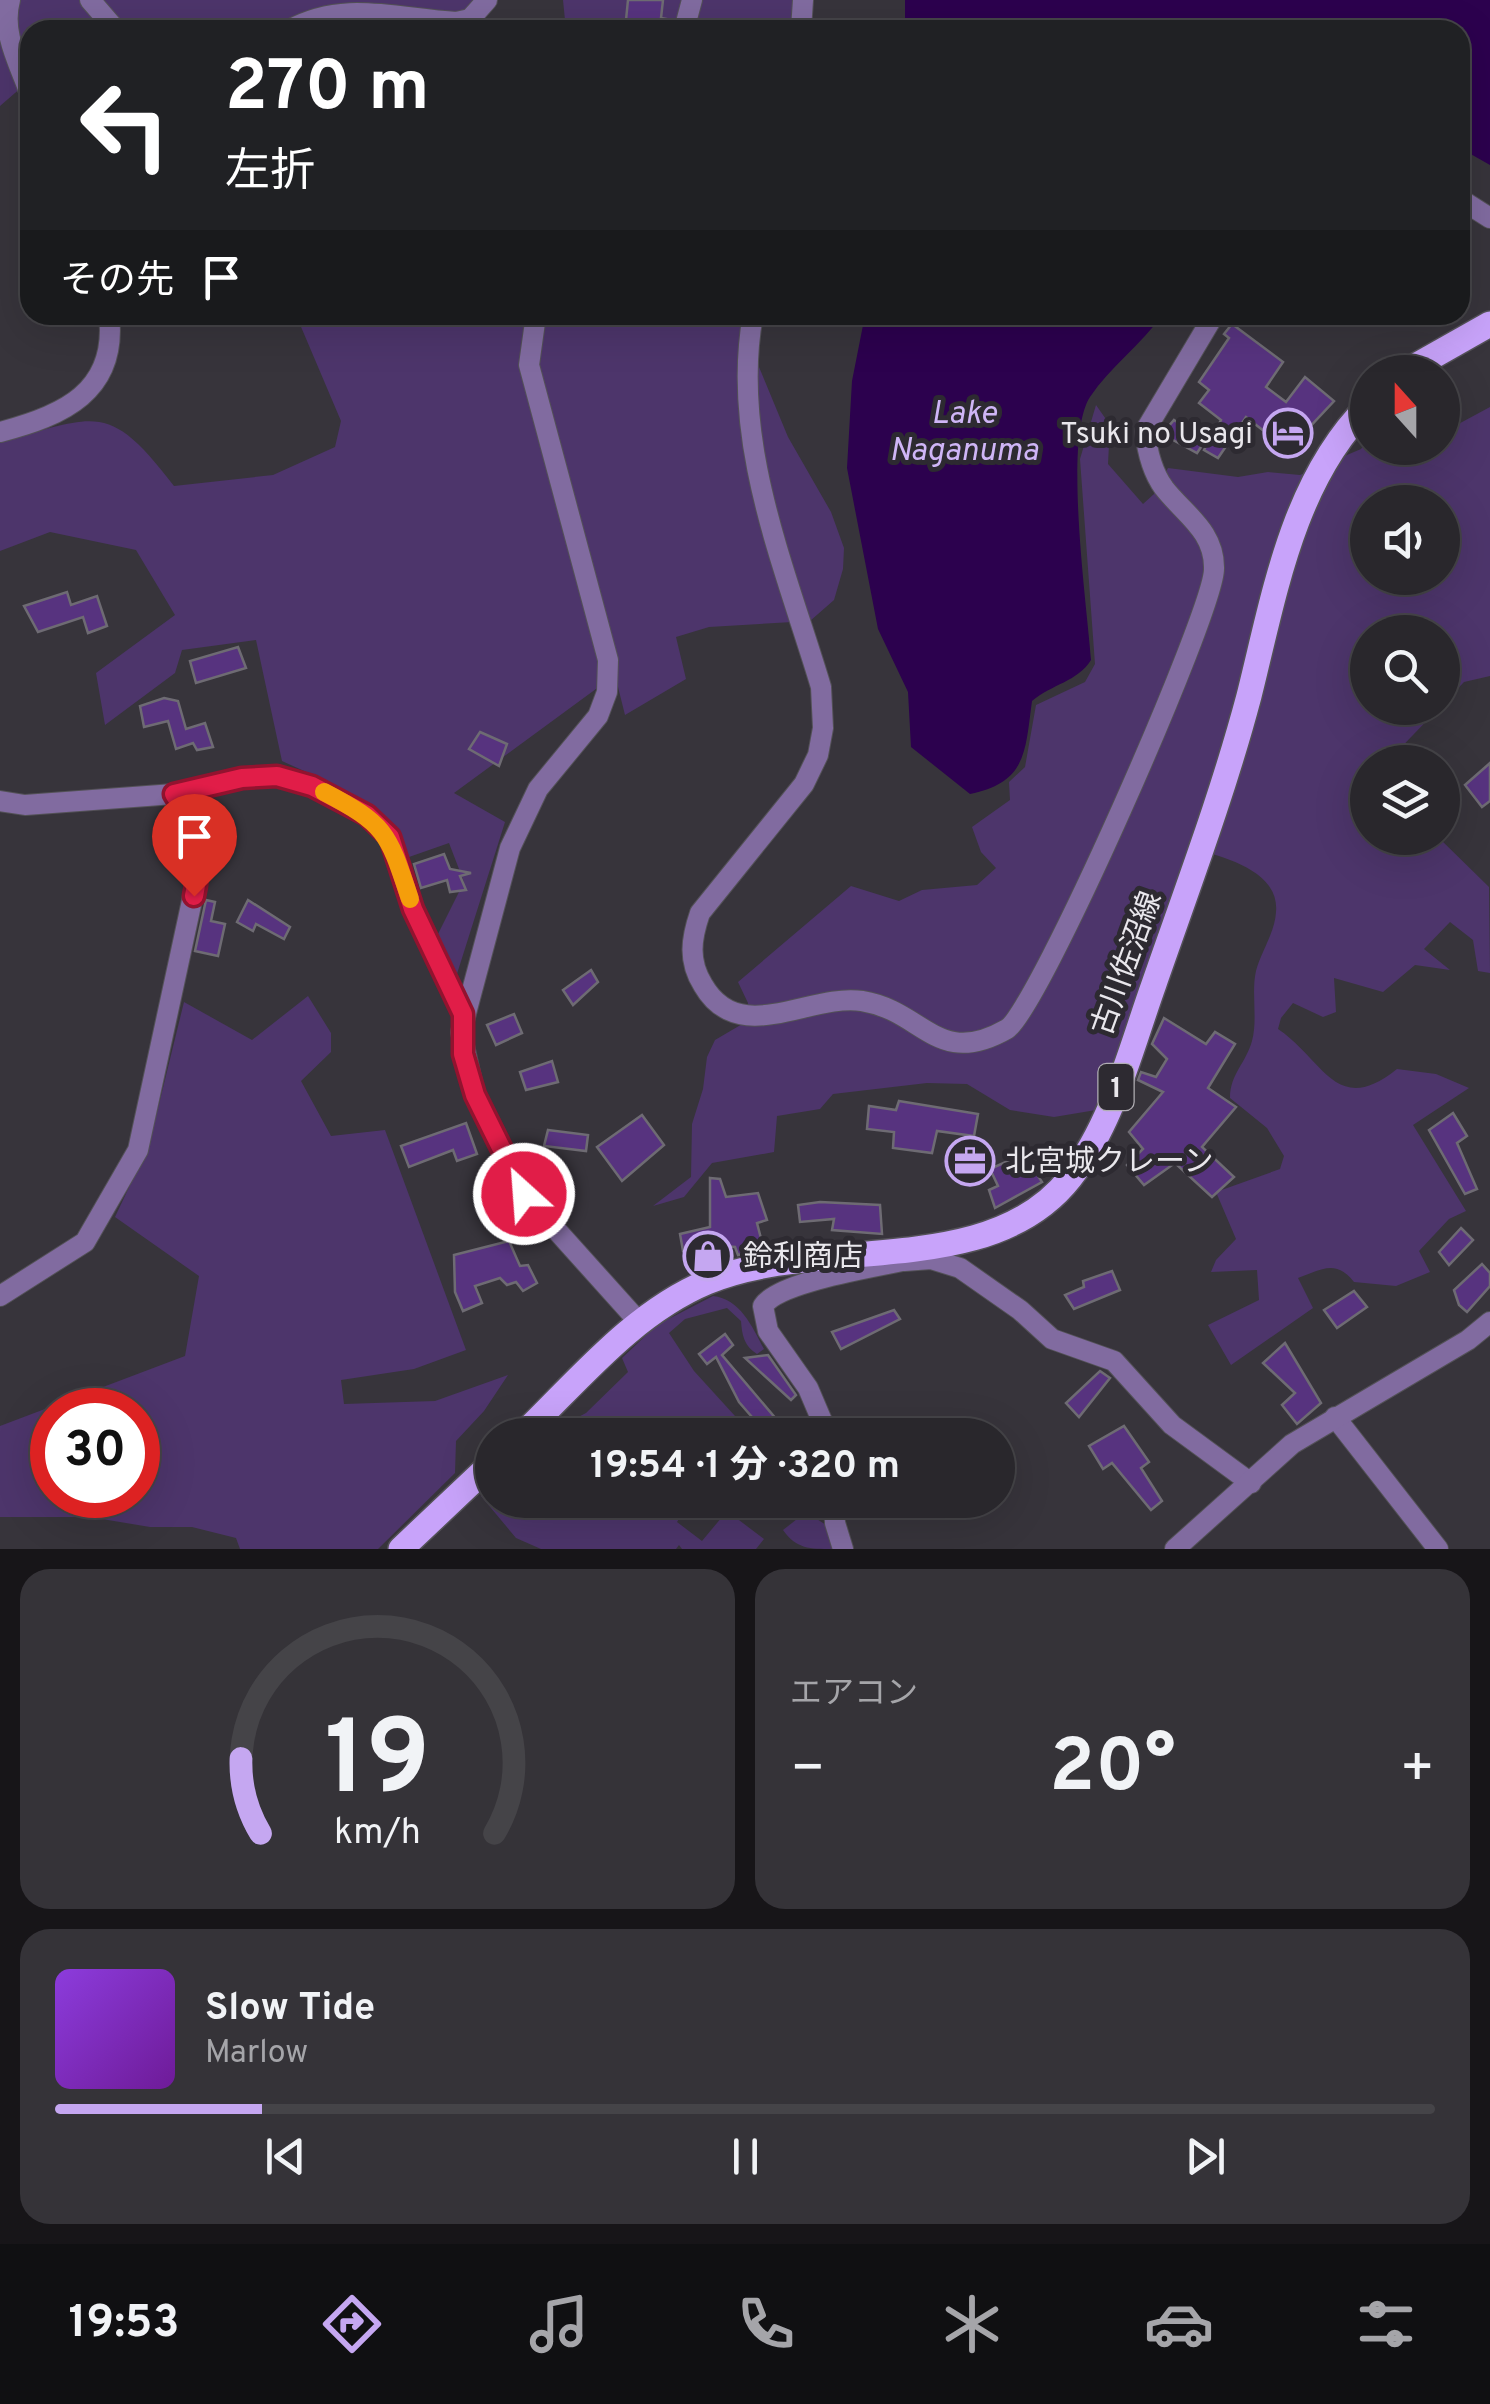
<!DOCTYPE html>
<html lang="ja">
<meta charset="utf-8">
<style>
:root{--surface:#29272c;--page:#353338;--text:#f1f3f6;--muted:#a5a5a9;--line:#454448;--accent:#c5a7f1}
body{margin:0;font-family:Overpass,"Noto Sans JP",sans-serif;background:var(--page);color:var(--text);height:100vh;display:flex;flex-direction:column;font-size:38px;white-space:nowrap}
*{box-sizing:border-box;margin:0}
p{font-size:32px;color:var(--muted)}
.icon{flex:none;width:55px;height:55px;fill:none;stroke:currentColor;stroke-width:2;stroke-linecap:round;stroke-linejoin:round}
.map{position:relative;height:1549px;overflow:hidden}
.panel{display:flex;flex-direction:column;gap:20px;padding:20px;background:#171518;flex:1}
.panel>*{flex:none}
.hud{position:absolute;left:20px;top:20px;width:1450px;height:305px;border-radius:30px;box-shadow:0 10px 40px #0002,0 0 0 2px var(--line);background:#202124;color:#fff;overflow:hidden}
.needle{width:65px;rotate:339deg}
.tools{position:absolute;left:1350px;top:355px;display:grid;gap:20px}
.tools a{display:grid;place-items:center;width:110px;height:110px;border-radius:50%;background:var(--surface);box-shadow:0 10px 40px #0002,0 0 0 2px var(--line);font-size:50px}
.speed{position:absolute;left:30px;top:1388px;display:flex;gap:20px;font-size:50px;font-weight:700;text-align:center}
.speed>*{display:grid;place-content:center;width:130px;height:130px;border-radius:50%;background:var(--surface);box-shadow:0 10px 40px #0002,0 0 0 2px var(--line);line-height:1}
.speed .limit{border:15px solid #d22;background:#fff;color:#111}
.pin{position:absolute;display:grid;place-items:center;width:85px;height:85px;color:#fff;margin:-102px -42px;border-radius:50% 50% 50% 0;rotate:-45deg;box-shadow:0 0 10px #0007}
.pin .icon{rotate:45deg}
.me{position:absolute;width:110px;margin:-55px;rotate:334deg;stroke-linejoin:round;filter:drop-shadow(0 0 8px #0008)}
.turn{display:flex;align-items:center;gap:35px;height:210px;padding:0 40px;font-size:45px}
.turn .icon{width:130px;height:130px;stroke-width:2.5}
.turn b{display:block;font-size:70px;line-height:85px}
.then{display:flex;align-items:center;height:95px;padding:0 40px;background:#0003;gap:20px;font-size:38px}
.big{font-size:75px;font-weight:700;line-height:1.1}
.panel .tile{flex:1;display:flex;flex-direction:column;justify-content:center;gap:15px;min-width:0;padding:0 35px;border-radius:30px;background:var(--page)}
.panel .dial{align-items:center;gap:0}
.dial svg{height:260px;overflow:visible;fill:none;stroke:var(--line);stroke-width:7;stroke-linecap:round;text-anchor:middle}
.dial text{fill:var(--text);stroke:none}
.song{display:flex;align-items:center;gap:30px}
.cover{width:120px;height:120px;border-radius:15px;background:linear-gradient(135deg,hsl(270 70% 55%),hsl(280 70% 35%))}
.played{height:10px;border-radius:5px;background:linear-gradient(90deg,var(--accent) 15%,var(--line) 15%)}
.keys{display:flex;justify-content:space-around;direction:ltr}
.heat{display:flex;justify-content:space-between;align-items:center;font-size:55px;direction:ltr}
.panel .tiles{flex:1;display:grid;gap:20px;grid-template-columns:1fr 1fr}
.tile:last-child{grid-column:span 2}
.trip{position:absolute;left:475px;top:1418px;width:540px;height:100px;border-radius:50px;background:var(--surface);box-shadow:0 10px 40px #0002,0 0 0 2px var(--line);font-weight:700;line-height:100px;text-align:center}
.menu{display:flex;height:160px;justify-content:space-around;align-items:center;background:#101012;color:var(--muted)}
.menu .icon{width:70px;height:70px}
.menu .active{color:var(--accent)}
.menu b{font-size:45px;color:var(--text)}
.map>svg:first-child{display:block}
.green{fill:#4d356b;fill-rule:evenodd}
.water{fill:#2c014e}
.building{fill:#57337f;stroke:#6e6b73;stroke-width:2.5}
.lines{fill:none;stroke-linecap:round;stroke-linejoin:round}
.minor-casing{stroke:#535157;stroke-width:22}
.major-casing{stroke:#535157;stroke-width:28}
.minor{stroke:#816ba0;stroke-width:20}
.major{stroke:#c8a3fa;stroke-width:25}
.route-casing{stroke:#92132f;stroke-width:25}
.route{stroke:#e11d48;stroke-width:18}
.slow{stroke:#f59e0b;stroke-width:18}
.labels{text-anchor:middle;stroke-width:10;stroke-linejoin:round;paint-order:stroke}
.shield{fill:#2d2a31;stroke:#b1aeb4;stroke-width:2.5}
.shield-label{font-size:28px;font-weight:bold;fill:#e9e7ec}
.poi-label{font-size:30px;fill:#e9e7ec;stroke:#2d2a31;text-anchor:start}
.street-label{font-size:30px;fill:#e9e7ec;stroke:#2d2a31}
.water-label{font-size:32px;font-style:italic;fill:#cfb5f6;stroke:#2d2a31}
</style>
<div class="map">
<svg width="1490" height="1549" viewBox="0 0 1490 1549">
<rect width="100%" height="100%" fill="#37343b"/>
<g class="green">
<polygon points="0,0 498,0 477,30 441,30 341,14 297,30 30,30 30,80 0,106"/>
<polygon points="563,0 807,0 816,30 566,30"/>
<path d="M296 315H751L759 367 788 437 831 512 844 548 843 569 834 600 810 621 709 627 676 637 686 679 625 715 615 675 454 793 505 822 456 977 438 934 464 882 449 843 409 857C386 802 333 785 282 761L256 640 182 650 175 673 105 725 96 673 175 615 136 550 50 532 0 551V442C97 416 108 400 174 486L273 475 335 447 341 421Z"/>
<path d="M1096 405 1110 425 1108 464 1143 504 1154 494 1168 468 1238 477 1268 472 1300 475 1361 449 1367 441 1368 448H1442L1443 428H1451L1490 407V676L1464 682 1443 704 1442 632H1368V708H1439L1387 762H1368V838H1439L1489 887 1490 973 1478 971 1473 940 1450 922 1424 949 1450 970 1415 965 1383 992 1334 978 1336 1012 1323 1017 1293 1003 1281 1018 1278 1029C1324 1060 1336 1118 1397 1069L1436 1074 1469 1088 1413 1125 1466 1211 1449 1219 1419 1251 1430 1272 1396 1286 1354 1282C1336 1259 1322 1269 1298 1278L1313 1308 1231 1365 1208 1325 1259 1300 1257 1270 1211 1272 1216 1260 1236 1239 1216 1192 1280 1169 1284 1156 1267 1128 1230 1098C1230 1074 1246 1063 1252 1041 1258 1019 1251 993 1256 971 1261 952 1275 932 1276 912 1280 870 1221 856 1190 848L1096 1110 1054 1117 1010 1110 967 1084 927 1083 833 1094 820 1109 777 1116 774 1152 712 1163 684 1197 653 1206 691 1177 692 1124 703 1089 707 1057 715 1040 744 1023 748 1003 738 982 851 886 899 901 922 890 977 885 996 868 981 852 972 827 1010 800 1009 782 1025 767 1036 705 1085 682 1095 664 1080 459ZM1368 502H1442V578H1368Z"/>
<path d="M308 996 331 1033V1052L301 1081 331 1136 385 1130 466 1350 414 1369 341 1380 344 1404 435 1401 508 1375 484 1411 456 1441 455 1473 378 1549H240L236 1538 192 1527H150L90 1517H0V1426L185 1356 199 1276 115 1217 149 1145 184 1002 252 1040ZM52 1410H138V1495H52Z"/>
<path d="M713 1296C740 1299 752 1326 764 1349L757 1354C744 1346 742 1335 741 1321L727 1308 685 1319 669 1333 694 1371 745 1427 740 1435H544L586 1413 628 1372 622 1358 657 1325Z"/>
<polygon points="492,1484 492,1500 691,1500 677,1522 702,1541 727,1511 764,1539 756,1549 682,1549 679,1545 676,1549 541,1549 516,1538 481,1496"/>
<path d="M806 1512 826 1525 832 1549C810 1549 796 1549 783 1530Z"/>
</g>
<g class="water">
<polygon points="905,0 1490,0 1490,165 1460,148 1460,30 905,30"/>
<path d="M865 315H1162C1141 345 1110 367 1090 397 1063 438 1087 605 1091 660 1077 682 1052 684 1032 701 1025 752 1027 782 970 794L911 747 908 692 878 629 847 468 852 381Z"/>
</g>
<g class="building">
<polygon points="628,0 663,0 661,18 672,20 671,30 625,30"/>
<polygon points="1232,324 1283,362 1266,387 1286,402 1305,377 1334,401 1288,450 1246,417 1218,458 1204,450 1221,420 1199,403 1209,390 1199,382 1229,338 1224,334"/>
<polygon points="1174,420 1205,441 1197,453 1162,434"/>
<polygon points="67,592 71,605 97,596 107,626 88,633 83,617 38,632 24,606"/>
<polygon points="238,647 246,668 196,683 190,661"/>
<polygon points="164,698 178,701 186,729 205,723 213,747 197,750 193,743 176,749 168,721 144,727 140,706"/>
<polygon points="480,732 507,744 499,766 469,749"/>
<polygon points="1490,763 1490,801 1482,807 1465,785"/>
<polygon points="444,854 450,869 471,873 460,876 466,890 450,892 447,880 421,888 414,864"/>
<polygon points="206,900 215,902 211,921 225,924 218,956 195,951"/>
<polygon points="248,900 290,927 284,939 256,924 253,931 237,922"/>
<polygon points="591,970 598,982 573,1005 563,990"/>
<polygon points="514,1014 522,1033 496,1045 487,1025"/>
<polygon points="1164,1018 1206,1044 1215,1032 1235,1044 1208,1088 1236,1107 1202,1147 1234,1177 1212,1197 1175,1163 1144,1185 1127,1165 1143,1149 1129,1132 1163,1092 1138,1080 1141,1072 1156,1077 1167,1059 1152,1044"/>
<polygon points="552,1061 558,1082 526,1090 520,1072"/>
<polygon points="899,1101 978,1114 974,1136 937,1131 932,1153 893,1148 894,1132 867,1129 869,1106 896,1110"/>
<polygon points="1453,1113 1467,1136 1457,1143 1477,1189 1465,1194 1429,1130"/>
<polygon points="642,1115 664,1145 622,1181 597,1147"/>
<polygon points="466,1123 477,1154 457,1161 453,1150 409,1167 401,1146"/>
<polygon points="548,1130 588,1135 586,1151 544,1146"/>
<polygon points="1024,1154 1042,1182 995,1208 989,1190 998,1186 990,1169"/>
<polygon points="710,1178 720,1179 726,1197 758,1193 767,1220 757,1223 764,1250 738,1255 735,1247 722,1246 722,1241 683,1251 680,1234 710,1227"/>
<polygon points="820,1202 880,1205 882,1234 832,1230 834,1219 800,1222 798,1205"/>
<polygon points="1461,1228 1473,1240 1449,1265 1439,1252"/>
<polygon points="509,1241 520,1266 528,1265 537,1283 523,1291 516,1282 507,1285 500,1278 475,1286 482,1303 463,1311 455,1292 454,1255"/>
<polygon points="1482,1264 1490,1273 1490,1286 1467,1312 1459,1305 1454,1290"/>
<polygon points="1112,1271 1120,1290 1074,1309 1065,1295 1084,1287 1083,1281"/>
<polygon points="1354,1291 1367,1307 1337,1328 1324,1310"/>
<polygon points="894,1310 900,1319 841,1349 832,1332"/>
<polygon points="725,1334 733,1345 722,1355 777,1420 765,1432 739,1402 716,1357 707,1364 699,1354"/>
<polygon points="1285,1343 1321,1403 1297,1424 1282,1405 1295,1393 1263,1363"/>
<polygon points="768,1355 796,1395 791,1400 745,1358"/>
<polygon points="1100,1371 1110,1378 1079,1417 1066,1403"/>
<polygon points="1124,1426 1149,1462 1141,1468 1162,1501 1151,1510 1112,1463 1103,1469 1089,1446"/>
</g>
<g class="lines">
<g class="minor-casing">
<g id="minor">
<path d="M10 0C1 33 19 63 30 94"/>
<polyline points="90,0 116,30"/>
<path d="M289 30C344 0 393 18 456 22L470 19 487 0"/>
<polyline points="684,30 692,0"/>
<polyline points="801,30 803,0"/>
<polyline points="1460,199 1490,218"/>
<polyline points="536,315 529,365 608,660 607,692 598,716 538,789 510,848 461,1032 475,1095 524,1194 639,1322"/>
<path d="M753 315C730 441 785 567 821 687L823 728 818 755 804 784 700 913C691 939 688 961 703 985 739 1048 809 993 862 1001 924 1011 937 1069 1007 1029 1037 1012 1214 612 1214 569 1215 531 1184 514 1164 488 1153 473 1147 450 1145 431L1214 315"/>
<path d="M0 432C62 416 118 392 109 315"/>
<polyline points="0,801 25,805 174,794 241,778 277,776 312,786 367,815 390,837 413,909 463,1014"/>
<polyline points="904,1261 931,1259 960,1268 1020,1310 1052,1339 1114,1361 1172,1425 1251,1483"/>
<polyline points="0,1296 85,1242 138,1150 201,859 196,833 174,794"/>
<polyline points="1335,1417 1438,1549"/>
<path d="M828 1435 808 1388 768 1331 763 1306C778 1282 872 1268 902 1261V1251"/>
<polyline points="834,1500 835,1523 843,1549"/>
<polyline points="1175,1549 1292,1444 1468,1340 1490,1322"/>
</g>
</g>
<g class="major-casing">
<g id="major">
<polyline points="1405,372 1490,324"/>
<path d="M522 1435C579 1380 633 1313 707 1282 818 1235 989 1281 1070 1178 1113 1123 1131 1048 1154 984 1187 889 1223 794 1249 696 1274 597 1292 482 1368 406"/>
<polyline points="401,1549 492,1463"/>
</g>
</g>
<use href="#minor" class="minor"/>
<use href="#major" class="major"/>
</g>
<g class="lines">
<g class="route-casing">
<path id="route" d="M194 896C203 854 197 830 174 794L242 778 277 776 312 786 367 815 390 837 413 909 463 1014V1054L475 1095 524 1194"/>
</g>
<use href="#route" class="route"/>
<path class="slow" d="M324 792C387 825 388 833 410 899"/>
</g>
<defs>
<g id="hotel-ring" transform="scale(2.5)"><circle r="9.5" fill="#2d2a31" stroke="#c5a7f1" stroke-width="1.5"/><path d="M-6-4.5h1.5V1H6V5H4.5V3h-9V5H-6ZM-4 0a1.8 1.8 0 1 1 3.6 0ZM.5 0V-2.5h3Q6-2.5 6 0Z" fill="#c5a7f1"/></g>
<g id="office-ring" transform="scale(2.5)"><circle r="9.5" fill="#2d2a31" stroke="#c5a7f1" stroke-width="1.5"/><path d="M-6-3h4V-5.5h4V-3h4V5H-6ZM-1-4.5V-3h2v-1.5ZM-6 0V1H6V0Z" fill="#c5a7f1"/></g>
<g id="shop-ring" transform="scale(2.5)"><circle r="9.5" fill="#2d2a31" stroke="#c5a7f1" stroke-width="1.5"/><path d="M-5-2.5h2.3a2.7 3.5 0 0 1 5.4 0H5L5.5 6h-11ZM-1.5-2.5h3a1.5 2.3 0 0 0-3 0Z" fill="#c5a7f1"/></g>
</defs>
<g fill-rule="evenodd">
<use href="#hotel-ring" x="1288" y="433"/>
<use href="#office-ring" x="970" y="1161"/>
<use href="#shop-ring" x="708" y="1256"/>
</g>
<g class="labels">
<rect class="shield" x="1098.5" y="1064" width="35" height="46" rx="8"/>
<g class="shield-label">
<text x="1116" y="1097">1</text>
</g>
<g class="poi-label">
<text x="1253" y="443" text-anchor="end">Tsuki no Usagi</text>
<text x="1005" y="1171">北宮城クレーン</text>
<text x="743" y="1266">鈴利商店</text>
</g>
<g class="street-label">
<text transform="translate(1126 963) rotate(-70)" y="10">古川佐沼線</text>
</g>
<g class="water-label">
<text x="964" y="423">Lake<tspan x="964" dy="37">Naganuma</tspan></text>
</g>
</g>
</svg>
<div class="tools">
<a><svg class="needle" viewBox="-14 -14 28 28"><path d="M0-13l5 13h-10z" fill="#e53935"/><path d="M0 13l5-13h-10z" fill="#a5a5a9"/></svg></a>
<a><svg class="icon" aria-label="sound" viewBox="0 0 24 24"><path d="M4 9h4l5-4v14l-5-4H4zM17 9q2 3 0 6"/></svg></a>
<a><svg class="icon" aria-label="search" viewBox="0 0 24 24"><circle cx="10" cy="10" r="6"/><path d="M15 15l6 6"/></svg></a>
<a><svg class="icon" aria-label="layers" viewBox="0 0 24 24"><path d="M12 4l9 5-9 5-9-5zM3 14l9 5 9-5"/></svg></a>
</div>
<div class="speed"><div class="limit">30</div></div>
<div class="pin" style="left:194px;top:896px;background:#d93025"><svg class="icon" aria-label="arrive" viewBox="0 0 24 24"><path d="M6 21V4h12l-3 4 3 4H6"/></svg></div>
<svg class="me" style="left:524px;top:1194px" viewBox="-20 -20 40 40"><circle r="17" fill="#e11d48" stroke="#fff" stroke-width="3"/><path d="M0-11L8 9 0 5-8 9z" fill="#fff"/></svg>
<div class="trip">19:54 · 1 分 · 320 m</div>
<div class="hud">
<div class="turn"><svg class="icon" aria-label="left" viewBox="0 0 24 24"><path d="M17 20v-9H6M10 6l-5 5 5 5"/></svg><div><b>270 m</b>左折</div></div>
<div class="then">その先<svg class="icon" aria-label="arrive" viewBox="0 0 24 24"><path d="M6 21V4h12l-3 4 3 4H6"/></svg></div>
</div>
</div>
<section class="panel">
<div class="tiles">
<div class="tile dial"><svg viewBox="0 0 100 80">
<path d="M14 69A42 42 0 1 1 86 69"/>
<path d="M14 69A42 42 0 0 1 8 46" stroke="#c5a7f1"/>
<text x="50" y="56" font-size="32" font-weight="700">19</text>
<text x="50" y="72" font-size="11">km/h</text>
</svg></div>
<div class="tile"><p>エアコン</p>
<div class="heat"><a>−</a><b class="big">20°</b><a>+</a></div>
</div>
<div class="tile">
<div class="song"><i class="cover"></i><div><b>Slow Tide</b><p>Marlow</p></div></div>
<div class="played"></div>
<div class="keys"><svg class="icon" aria-label="previous" viewBox="0 0 24 24"><path d="M18 5L8 12l10 7zM5 5v14"/></svg><svg class="icon" aria-label="pause" viewBox="0 0 24 24"><path d="M8 5v14M16 5v14"/></svg><svg class="icon" aria-label="next" viewBox="0 0 24 24"><path d="M6 5l10 7-10 7zM19 5v14"/></svg></div>
</div>
</div>
</section>
<nav class="menu">
<b>19:53</b>
<svg class="icon active" aria-label="directions" viewBox="0 0 24 24"><path d="M12 3l9 9-9 9-9-9zM9 14v-3h6M13 9l2 2-2 2"/></svg>
<svg class="icon" aria-label="music" viewBox="0 0 24 24"><path d="M9 18V5l10-2v13"/><circle cx="6" cy="18" r="3"/><circle cx="16" cy="16" r="3"/></svg>
<svg class="icon" aria-label="phone" viewBox="0 0 24 24"><path d="M5 4h4l2 5-3 2q2 4 5 5l2-3 5 2v4C11 20 4 13 5 4z"/></svg>
<svg class="icon" aria-label="climate" viewBox="0 0 24 24"><path d="M12 3v18M4 7l16 10M4 17L20 7"/></svg>
<svg class="icon" aria-label="car" viewBox="0 0 24 24"><path d="M5 17H2v-5l4-1 3-4h7l3 4 3 1v5h-3M9 17h6M6 11h13"/><circle cx="7" cy="17" r="2"/><circle cx="17" cy="17" r="2"/></svg>
<svg class="icon" aria-label="filters" viewBox="0 0 24 24"><path d="M4 7h16M4 17h16"/><circle cx="9" cy="7" r="2"/><circle cx="15" cy="17" r="2"/></svg>
</nav>
